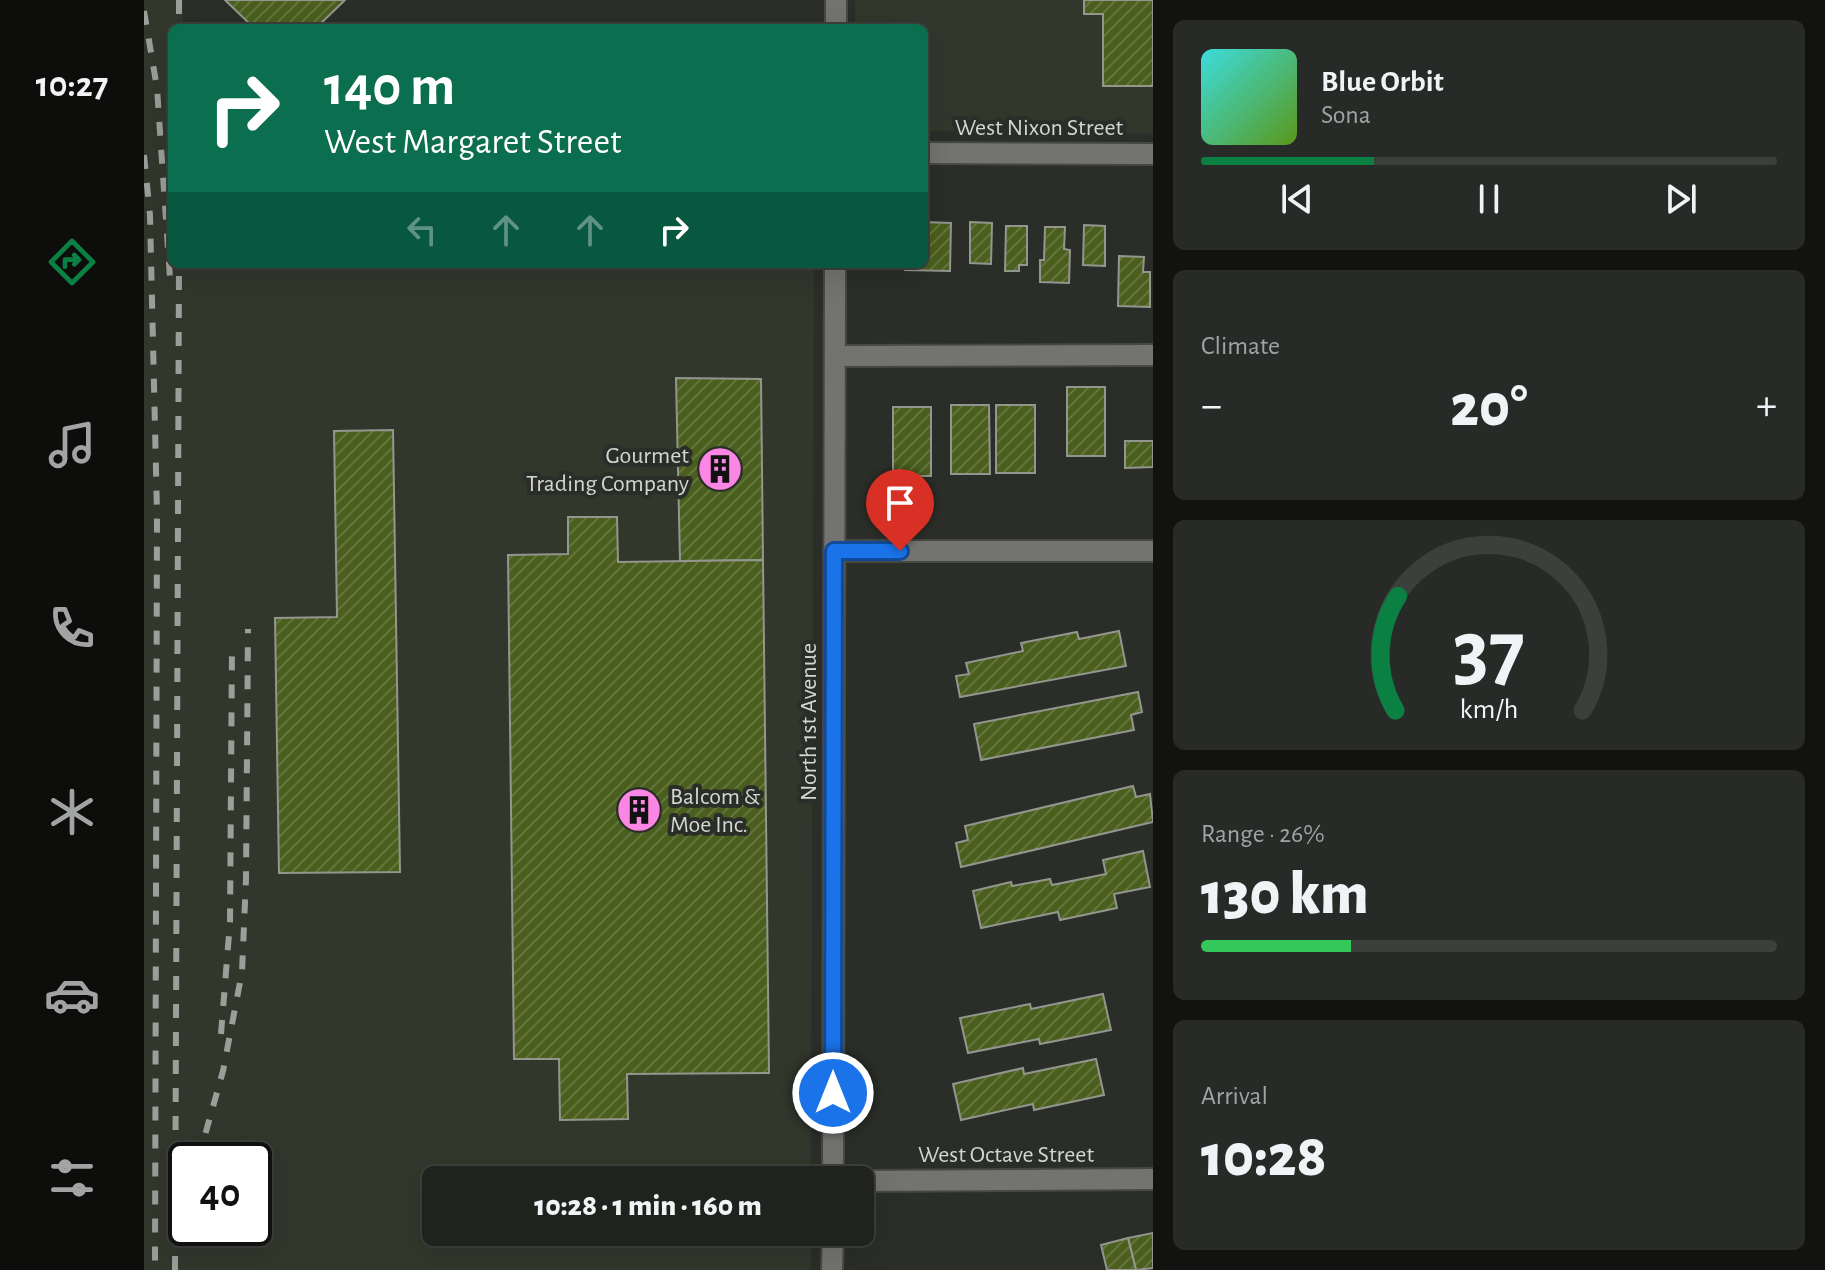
<!DOCTYPE html>
<meta charset="utf-8">
<style>
:root{--surface:#20221e;--page:#282a27;--text:#f1f3f6;--muted:#a2a4a4;--line:#3d3f3c;--accent:#0b8043}
body{margin:0;font-family:"Alegreya Sans",sans-serif;background:var(--page);color:var(--text);height:100vh;display:flex;flex-direction:column;font-size:30px;white-space:nowrap}
*{box-sizing:border-box;margin:0}
p{font-size:26px;color:var(--muted)}
.icon{flex:none;width:44px;height:44px;fill:none;stroke:currentColor;stroke-width:2;stroke-linecap:round;stroke-linejoin:round}
.map{position:relative;flex:1;overflow:hidden}
.details{display:flex;flex-direction:column;gap:20px;padding:20px;background:#121310;width:672px}
.details>*{flex:none}
.top-card{position:absolute;left:24px;top:24px;width:760px;height:244px;border-radius:12px;box-shadow:0 8px 32px #0002,0 0 0 2px var(--line);background:#0b6e4f;color:#fff;overflow:hidden}
.speed{position:absolute;left:24px;top:1142px;display:flex;gap:16px;font-size:40px;font-weight:700;text-align:center}
.speed>*{display:grid;place-content:center;width:104px;height:104px;border-radius:50%;background:var(--surface);box-shadow:0 8px 32px #0002,0 0 0 2px var(--line);line-height:1}
.speed .limit{border:4px solid #111;border-radius:12px;background:#fff;color:#111}
.pin{position:absolute;display:grid;place-items:center;width:68px;height:68px;color:#fff;margin:-82px -34px;border-radius:50% 50% 50% 0;rotate:-45deg;box-shadow:0 0 8px #0007}
.pin .icon{rotate:45deg}
.me{position:absolute;width:88px;margin:-44px;rotate:0deg;stroke-linejoin:round;filter:drop-shadow(0 0 6px #0008)}
.turn{display:flex;align-items:center;gap:28px;height:168px;padding:0 24px;font-size:36px}
.turn .icon{width:104px;height:104px;stroke-width:2.5}
.turn b{display:block;font-size:56px;line-height:68px}
.lanes{display:flex;align-items:center;height:76px;padding:0 24px;background:#0003;justify-content:center;gap:40px;direction:ltr}
.lanes .off{opacity:.35}
.big{font-size:60px;font-weight:800;line-height:1.1}
.details .widget{flex:1;display:flex;flex-direction:column;justify-content:center;gap:12px;min-width:0;padding:0 28px;border-radius:12px;background:var(--page)}
.details .dial{align-items:center;gap:0}
.dial svg{height:208px;overflow:visible;fill:none;stroke:var(--line);stroke-width:7;stroke-linecap:round;text-anchor:middle}
.dial text{fill:var(--text);stroke:none}
.song{display:flex;align-items:center;gap:24px}
.cover{width:96px;height:96px;border-radius:12px;background:linear-gradient(135deg,hsl(180 70% 55%),hsl(90 70% 35%))}
.played{height:8px;border-radius:4px;background:linear-gradient(90deg,var(--accent) 30%,var(--line) 30%)}
.keys{display:flex;justify-content:space-around;direction:ltr}
.heat{display:flex;justify-content:space-between;align-items:center;font-size:44px;direction:ltr}
.charge{height:12px;border-radius:6px;background:linear-gradient(90deg,#34c759 26%,var(--line) 0)}
.trip{position:absolute;left:278px;top:1166px;width:452px;height:80px;border-radius:12px;background:var(--surface);box-shadow:0 8px 32px #0002,0 0 0 2px var(--line);font-weight:800;line-height:80px;text-align:center}
main{display:flex;flex:1;min-height:0}
.tab-bar{display:flex;flex-direction:column;width:144px;justify-content:space-around;align-items:center;background:#0d0e0c;color:var(--muted)}
.tab-bar .icon{width:56px;height:56px}
.tab-bar .current{color:var(--accent)}
.tab-bar b{font-size:36px;color:var(--text)}
.map>svg:first-child{display:block}
.built{fill:#32372c;fill-rule:evenodd}
.building{fill:url(#building-hatch);stroke:#93968f;stroke-width:2}
.lines{fill:none;stroke-linecap:round;stroke-linejoin:round}
.minor-casing{stroke:#464943;stroke-width:24}
.minor{stroke:#737471;stroke-width:20}
.rail{stroke:#9c9e99;stroke-width:6;stroke-dasharray:14 14;stroke-linecap:butt}
.route-casing{stroke:#114b97;stroke-width:20}
.route{stroke:#1a73e8;stroke-width:14}
.labels{text-anchor:middle;stroke-width:8;stroke-linejoin:round;paint-order:stroke}
.street-label{font-size:24px;fill:#d4d6d2;stroke:#2b2e28}
.poi-label{font-size:24px;fill:#d4d6d2;stroke:#2b2e28;text-anchor:end}
</style>
<main>
<nav class="tab-bar">
<b>10:27</b>
<svg class="icon current" aria-label="directions" viewBox="0 0 24 24"><path d="M12 3l9 9-9 9-9-9zM9 14v-3h6M13 9l2 2-2 2"/></svg>
<svg class="icon" aria-label="music" viewBox="0 0 24 24"><path d="M9 18V5l10-2v13"/><circle cx="6" cy="18" r="3"/><circle cx="16" cy="16" r="3"/></svg>
<svg class="icon" aria-label="phone" viewBox="0 0 24 24"><path d="M5 4h4l2 5-3 2q2 4 5 5l2-3 5 2v4C11 20 4 13 5 4z"/></svg>
<svg class="icon" aria-label="climate" viewBox="0 0 24 24"><path d="M12 3v18M4 7l16 10M4 17L20 7"/></svg>
<svg class="icon" aria-label="car" viewBox="0 0 24 24"><path d="M5 17H2v-5l4-1 3-4h7l3 4 3 1v5h-3M9 17h6M6 11h13"/><circle cx="7" cy="17" r="2"/><circle cx="17" cy="17" r="2"/></svg>
<svg class="icon" aria-label="filters" viewBox="0 0 24 24"><path d="M4 7h16M4 17h16"/><circle cx="9" cy="7" r="2"/><circle cx="15" cy="17" r="2"/></svg>
</nav>
<div class="map">
<svg width="1009" height="1270" viewBox="0 0 1009 1270">
<defs>
<pattern id="building-hatch" width="6" height="6" patternUnits="userSpaceOnUse" patternTransform="scale(2)"><rect width="6" height="6" fill="#4a5f1d"/><path d="M-1 1l2-2M0 6l6-6M5 7l2-2" fill="none" stroke="#63753d"/></pattern>
</defs>
<rect width="100%" height="100%" fill="#2b2e28"/>
<g class="built">
<path d="M0 0H39V28H28V264H670L667 1180H292V1232H667V1270H0ZM42 1160H110V1228H42Z"/>
<polygon points="711,0 1009,0 1009,134 780,131 780,28 711,28"/>
</g>
<g class="building">
<polygon points="81,0 201,0 174,26 171,23 166,28 110,28"/>
<polygon points="940,0 1009,0 1009,86 959,86 959,14 940,14"/>
<polygon points="780,222 807,223 806,271 761,270 762,264 780,264"/>
<polygon points="826,222 848,223 847,264 826,263"/>
<polygon points="940,225 961,226 961,266 939,265"/>
<polygon points="862,226 883,226 883,265 875,265 875,271 861,271"/>
<polygon points="901,227 921,227 920,249 926,250 925,283 896,282 896,260 900,260"/>
<polygon points="975,256 1000,257 999,272 1006,272 1006,307 974,306"/>
<polygon points="532,378 617,379 619,560 536,561"/>
<rect x="923" y="387" width="38" height="69"/>
<polygon points="807,405 845,405 846,474 807,474"/>
<rect x="852" y="405" width="39" height="68"/>
<rect x="749" y="407" width="38" height="69"/>
<polygon points="249,430 256,872 135,873 131,618 193,617 190,431"/>
<polygon points="981,441 1009,441 1009,467 981,468"/>
<polygon points="424,517 473,517 474,562 619,560 625,1073 483,1074 484,1119 416,1120 415,1059 370,1059 364,555 424,554"/>
<polygon points="975,631 982,666 816,697 812,676 825,674 822,663 879,651 877,643 933,632 935,639"/>
<polygon points="994,692 998,712 987,715 990,730 837,760 830,724"/>
<polygon points="989,786 992,797 1006,794 1009,822 817,867 812,843 824,840 821,826"/>
<polygon points="999,851 1006,887 970,894 973,908 916,920 914,912 837,928 829,891 867,882 868,886 906,879 908,885 962,874 959,860"/>
<polygon points="959,994 967,1030 896,1044 895,1039 824,1053 816,1018 886,1004 887,1009"/>
<polygon points="952,1059 960,1095 890,1110 889,1104 817,1120 809,1084 879,1068 880,1074"/>
<polygon points="1009,1233 1009,1268 992,1270 984,1238"/>
<polygon points="984,1238 992,1270 963,1270 957,1245"/>
</g>
<g class="lines">
<g class="minor-casing">
<g id="minor">
<polyline points="692,28 692,0"/>
<polyline points="780,153 1009,154"/>
<polyline points="691,356 1009,355"/>
<polyline points="690,551 1009,551"/>
<polyline points="689,1180 691,264"/>
<polyline points="716,1181 1009,1179"/>
<polyline points="688,1270 689,1232"/>
</g>
</g>
<use href="#minor" class="minor"/>
<g class="rail">
<polyline points="35,0 35,28"/>
<polyline points="0,11 13,88 26,278"/>
<polyline points="0,155 6,215 13,513 11,1270"/>
<polyline points="77,1034 86,922 88,646"/>
<polyline points="54,1160 79,1071 98,972 102,879 104,629"/>
<polyline points="31,1270 35,264"/>
</g>
</g>
<g class="lines">
<g class="route-casing">
<polyline id="route" points="689,1093 690,551 756,551"/>
</g>
<use href="#route" class="route"/>
</g>
<defs>
<g id="building-disc" transform="scale(2.3)"><circle r="9.5" fill="#fc86e4" stroke="#2b2e28"/><path d="M-4-6H4V6H1V3H-1V6H-4ZM-2.5-4.3h1.7v1.8h-1.7ZM.8-4.3h1.7v1.8H.8ZM-2.5-1h1.7V.8h-1.7ZM.8-1h1.7V.8H.8Z" fill="#111"/></g>
</defs>
<g fill-rule="evenodd">
<use href="#building-disc" x="576" y="469"/>
<use href="#building-disc" x="495" y="810"/>
</g>
<g class="labels">
<g class="street-label">
<text x="895" y="135">West Nixon Street</text>
<text transform="translate(664 722) rotate(-90)" y="8">North 1st Avenue</text>
<text x="862" y="1162">West Octave Street</text>
</g>
<g class="poi-label">
<text x="545" y="463">Gourmet<tspan x="545" dy="28">Trading Company</tspan></text>
<text x="526" y="804" text-anchor="start">Balcom &amp;<tspan x="526" dy="28">Moe Inc.</tspan></text>
</g>
</g>
</svg>
<div class="speed"><div class="limit">40</div></div>
<div class="pin" style="left:756px;top:551px;background:#d93025"><svg class="icon" aria-label="arrive" viewBox="0 0 24 24"><path d="M6 21V4h12l-3 4 3 4H6"/></svg></div>
<svg class="me" style="left:689px;top:1093px" viewBox="-20 -20 40 40"><circle r="17" fill="#1a73e8" stroke="#fff" stroke-width="3"/><path d="M0-11L8 9 0 5-8 9z" fill="#fff"/></svg>
<div class="trip">10:28 · 1 min · 160 m</div>
<div class="top-card">
<div class="turn"><svg class="icon" aria-label="right" viewBox="0 0 24 24"><path d="M7 20v-9h11M14 6l5 5-5 5"/></svg><div><b>140 m</b>West Margaret Street</div></div>
<div class="lanes"><svg class="icon off" aria-label="left" viewBox="0 0 24 24"><path d="M17 20v-9H6M10 6l-5 5 5 5"/></svg><svg class="icon off" aria-label="ahead" viewBox="0 0 24 24"><path d="M12 20V5M6 11l6-6 6 6"/></svg><svg class="icon off" aria-label="ahead" viewBox="0 0 24 24"><path d="M12 20V5M6 11l6-6 6 6"/></svg><svg class="icon" aria-label="right" viewBox="0 0 24 24"><path d="M7 20v-9h11M14 6l5 5-5 5"/></svg></div>
</div>
</div>
<section class="details">
<div class="widget">
<div class="song"><i class="cover"></i><div><b>Blue Orbit</b><p>Sona</p></div></div>
<div class="played"></div>
<div class="keys"><svg class="icon" aria-label="previous" viewBox="0 0 24 24"><path d="M18 5L8 12l10 7zM5 5v14"/></svg><svg class="icon" aria-label="pause" viewBox="0 0 24 24"><path d="M8 5v14M16 5v14"/></svg><svg class="icon" aria-label="next" viewBox="0 0 24 24"><path d="M6 5l10 7-10 7zM19 5v14"/></svg></div>
</div>
<div class="widget"><p>Climate</p>
<div class="heat"><a>−</a><b class="big">20°</b><a>+</a></div>
</div>
<div class="widget dial"><svg viewBox="0 0 100 80">
<path d="M14 69A42 42 0 1 1 86 69"/>
<path d="M14 69A42 42 0 0 1 15 25" stroke="#0b8043"/>
<text x="50" y="56" font-size="32" font-weight="700">37</text>
<text x="50" y="72" font-size="11">km/h</text>
</svg></div>
<div class="widget"><p>Range · 26%</p><b class="big">130 km</b><div class="charge"></div></div>
<div class="widget"><p>Arrival</p><b class="big">10:28</b></div>
</section>
</main>
